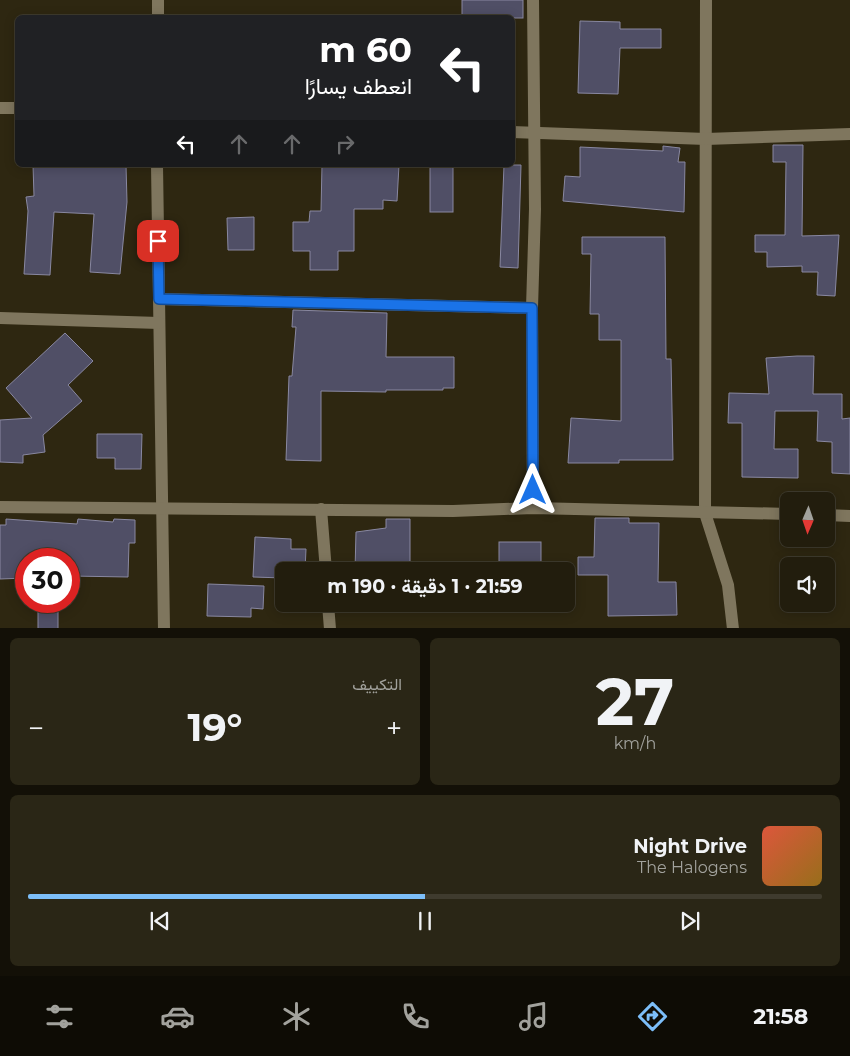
<!DOCTYPE html>
<html lang="ar">
<meta charset="utf-8">
<style>
:root{--surface:#221d0d;--page:#2a2616;--text:#f1f3f6;--muted:#a2a29d;--line:#3f3b2e;--accent:#7cbef9}
body{margin:0;font-family:Montserrat,Vazirmatn,sans-serif;background:var(--page);color:var(--text);direction:rtl;height:100vh;display:flex;flex-direction:column;font-size:19px;white-space:nowrap}
*{box-sizing:border-box;margin:0}
p{font-size:16px;color:var(--muted)}
.icon{flex:none;width:28px;height:28px;fill:none;stroke:currentColor;stroke-width:2;stroke-linecap:round;stroke-linejoin:round}
.map{position:relative;height:628px;overflow:hidden;direction:ltr}
.panel{display:flex;flex-direction:column;gap:10px;padding:10px;background:#131007;flex:1}
.panel>*{flex:none}
.top-card{position:absolute;left:15px;top:15px;width:500px;height:152px;border-radius:8px;box-shadow:0 2px 12px #0003,0 0 0 1px var(--line);direction:rtl;background:#202124;color:#fff;overflow:hidden}
.needle{width:32px;rotate:182deg}
.fabs{position:absolute;left:780px;top:492px;display:grid;gap:10px}
.fabs a{display:grid;place-items:center;width:55px;height:55px;border-radius:8px;background:var(--surface);box-shadow:0 2px 12px #0003,0 0 0 1px var(--line);font-size:25px}
.speed{position:absolute;left:15px;top:548px;display:flex;gap:10px;font-size:25px;font-weight:700;text-align:center}
.speed>*{display:grid;place-content:center;width:65px;height:65px;border-radius:50%;background:var(--surface);box-shadow:0 2px 12px #0003,0 0 0 1px var(--line);line-height:1}
.speed .limit{border:8px solid #d22;background:#fff;color:#111}
.pin{position:absolute;display:grid;place-items:center;width:42px;height:42px;color:#fff;margin:-21px;border-radius:10px;box-shadow:0 2px 8px #0006}
.me{position:absolute;width:55px;margin:-28px;rotate:0deg;stroke-linejoin:round;filter:drop-shadow(0 0 4px #0008)}
.turn{display:flex;align-items:center;gap:18px;height:105px;padding:0 20px;font-size:22px}
.turn .icon{width:65px;height:65px;stroke-width:2.5}
.turn b{display:block;font-size:35px;line-height:42px}
.lanes{display:flex;align-items:center;height:48px;padding:0 20px;background:#0003;justify-content:center;gap:25px;direction:ltr}
.lanes .off{opacity:.35}
.big{font-size:38px;font-weight:700;line-height:1.1}
.panel .card{flex:1;display:flex;flex-direction:column;justify-content:center;gap:8px;min-width:0;padding:0 18px;border-radius:8px;background:var(--page)}
.panel .dial{align-items:center;gap:0}
.dial b{font-size:65px;line-height:1}
.song{display:flex;align-items:center;gap:15px}
.cover{width:60px;height:60px;border-radius:8px;background:linear-gradient(135deg,hsl(10 70% 55%),hsl(40 70% 35%))}
.played{height:5px;border-radius:2px;background:linear-gradient(90deg,var(--accent) 50%,var(--line) 50%)}
.keys{display:flex;justify-content:space-around;direction:ltr}
.heat{display:flex;justify-content:space-between;align-items:center;font-size:28px;direction:ltr}
.panel .tiles{flex:1;display:grid;gap:10px;grid-template-columns:1fr 1fr}
.card:last-child{grid-column:span 2}
.trip{position:absolute;left:275px;top:562px;width:300px;height:50px;border-radius:8px;background:var(--surface);box-shadow:0 2px 12px #0003,0 0 0 1px var(--line);font-weight:700;line-height:50px;text-align:center;direction:rtl}
.tab-bar{display:flex;height:80px;justify-content:space-around;align-items:center;background:#0e0c05;color:var(--muted)}
.tab-bar .icon{width:35px;height:35px}
.tab-bar .active{color:var(--accent)}
.tab-bar b{font-size:22px;color:var(--text)}
.map>svg:first-child{display:block}
.building{fill:#504f66;stroke:#8988a1}
.lines{fill:none;stroke-linecap:round;stroke-linejoin:round}
.minor{stroke:#7f765e;stroke-width:12}
.route-casing{stroke:#114b97;stroke-width:12}
.route{stroke:#1a73e8;stroke-width:9}
</style>
<div class="map">
<svg width="850" height="629" viewBox="0 0 850 629">
<rect width="100%" height="100%" fill="#2e2711"/>
<g class="building">
<rect x="462" y="0" width="61" height="18"/>
<polygon points="580,21 620,22 620,29 661,29 661,48 620,48 618,94 578,93"/>
<polygon points="773,145 803,145 802,236 839,235 835,296 817,295 818,272 802,272 802,266 767,267 767,252 755,252 755,235 785,235 786,162 773,162"/>
<polygon points="663,146 680,148 678,162 685,162 684,212 563,201 565,176 580,177 580,147 663,151"/>
<polygon points="33,165 126,165 127,202 120,274 90,272 94,214 54,212 50,275 24,274 28,211 26,197 34,196"/>
<polygon points="322,165 399,165 397,201 383,200 383,209 354,209 354,251 338,251 338,270 310,270 310,251 293,251 293,222 309,222 310,211 321,211"/>
<rect x="430" y="165" width="23" height="47"/>
<polygon points="504,165 521,165 518,268 500,267"/>
<polygon points="254,217 254,250 228,250 227,218"/>
<polygon points="582,237 665,237 666,359 671,359 673,460 619,460 619,463 568,463 571,418 621,421 621,340 599,340 599,314 590,314 591,254 582,254"/>
<polygon points="293,310 387,313 386,357 454,357 454,388 443,388 443,390 386,390 386,392 321,391 321,461 286,460 289,376 292,376 296,327 292,327"/>
<polygon points="65,333 93,361 68,385 82,401 43,435 45,452 23,455 23,463 0,462 0,420 32,418 6,388"/>
<polygon points="797,356 814,356 813,394 842,394 842,419 850,418 850,474 832,473 832,442 817,441 818,411 775,411 774,449 798,449 798,478 742,477 742,423 728,423 729,393 769,394 766,358"/>
<polygon points="97,434 142,434 141,469 115,469 115,458 97,458"/>
<polygon points="595,518 629,518 629,523 659,523 658,582 676,582 677,615 608,616 608,575 578,575 578,557 594,557"/>
<polygon points="6,519 77,524 78,519 113,522 114,519 135,520 135,543 129,543 128,577 71,576 71,559 26,559 26,578 0,579 0,525 6,525"/>
<polygon points="386,519 410,519 410,571 355,571 356,532 386,528"/>
<polygon points="255,537 291,539 291,549 306,549 305,571 284,571 284,578 253,577"/>
<rect x="499" y="542" width="42" height="29"/>
<polygon points="208,584 264,586 263,609 251,608 251,617 207,616"/>
<rect x="38" y="601" width="20" height="28"/>
</g>
<g class="lines">
<g class="minor">
<polyline points="706,0 705,513 728,585 733,629"/>
<polyline points="158,18 158,0"/>
<polyline points="0,108 18,108"/>
<polyline points="512,132 706,139 850,134"/>
<polyline points="157,165 164,629"/>
<polyline points="159,299 532,308"/>
<polyline points="0,318 159,323"/>
<polyline points="0,507 453,511 533,508 789,514"/>
<polyline points="533,508 532,308 535,209 533,0"/>
<polyline points="321,509 326,571"/>
<polyline points="826,515 850,516"/>
<polyline points="328,604 330,629"/>
</g>
</g>
<g class="lines">
<g class="route-casing">
<polyline id="route" points="158,241 159,299 532,308 533,490"/>
</g>
<use href="#route" class="route"/>
</g>
</svg>
<div class="fabs">
<a><svg class="needle" viewBox="-14 -14 28 28"><path d="M0-13l5 13h-10z" fill="#e53935"/><path d="M0 13l5-13h-10z" fill="#a2a29d"/></svg></a>
<a><svg class="icon" aria-label="sound" viewBox="0 0 24 24"><path d="M4 9h4l5-4v14l-5-4H4zM17 9q2 3 0 6"/></svg></a>
</div>
<div class="speed"><div class="limit">30</div></div>
<div class="pin" style="left:158px;top:241px;background:#d93025"><svg class="icon" aria-label="arrive" viewBox="0 0 24 24"><path d="M6 21V4h12l-3 4 3 4H6"/></svg></div>
<svg class="me" style="left:533px;top:490px" viewBox="-20 -20 40 40"><path d="M0-17L14 15 0 8-14 15z" fill="#1a73e8" stroke="#fff" stroke-width="4"/></svg>
<div class="trip">21:59 · 1 دقيقة · 190 m</div>
<div class="top-card">
<div class="turn"><svg class="icon" aria-label="left" viewBox="0 0 24 24"><path d="M17 20v-9H6M10 6l-5 5 5 5"/></svg><div><b>60 m</b>انعطف يسارًا</div></div>
<div class="lanes"><svg class="icon" aria-label="left" viewBox="0 0 24 24"><path d="M17 20v-9H6M10 6l-5 5 5 5"/></svg><svg class="icon off" aria-label="ahead" viewBox="0 0 24 24"><path d="M12 20V5M6 11l6-6 6 6"/></svg><svg class="icon off" aria-label="ahead" viewBox="0 0 24 24"><path d="M12 20V5M6 11l6-6 6 6"/></svg><svg class="icon off" aria-label="right" viewBox="0 0 24 24"><path d="M7 20v-9h11M14 6l5 5-5 5"/></svg></div>
</div>
</div>
<section class="panel">
<div class="tiles">
<div class="card dial"><b>27</b><p>km/h</p></div>
<div class="card"><p>التكييف</p>
<div class="heat"><a>−</a><b class="big">19°</b><a>+</a></div>
</div>
<div class="card">
<div class="song"><i class="cover"></i><div><b>Night Drive</b><p>The Halogens</p></div></div>
<div class="played"></div>
<div class="keys"><svg class="icon" aria-label="previous" viewBox="0 0 24 24"><path d="M18 5L8 12l10 7zM5 5v14"/></svg><svg class="icon" aria-label="pause" viewBox="0 0 24 24"><path d="M8 5v14M16 5v14"/></svg><svg class="icon" aria-label="next" viewBox="0 0 24 24"><path d="M6 5l10 7-10 7zM19 5v14"/></svg></div>
</div>
</div>
</section>
<nav class="tab-bar">
<b>21:58</b>
<svg class="icon active" aria-label="directions" viewBox="0 0 24 24"><path d="M12 3l9 9-9 9-9-9zM9 14v-3h6M13 9l2 2-2 2"/></svg>
<svg class="icon" aria-label="music" viewBox="0 0 24 24"><path d="M9 18V5l10-2v13"/><circle cx="6" cy="18" r="3"/><circle cx="16" cy="16" r="3"/></svg>
<svg class="icon" aria-label="phone" viewBox="0 0 24 24"><path d="M5 4h4l2 5-3 2q2 4 5 5l2-3 5 2v4C11 20 4 13 5 4z"/></svg>
<svg class="icon" aria-label="climate" viewBox="0 0 24 24"><path d="M12 3v18M4 7l16 10M4 17L20 7"/></svg>
<svg class="icon" aria-label="car" viewBox="0 0 24 24"><path d="M5 17H2v-5l4-1 3-4h7l3 4 3 1v5h-3M9 17h6M6 11h13"/><circle cx="7" cy="17" r="2"/><circle cx="17" cy="17" r="2"/></svg>
<svg class="icon" aria-label="filters" viewBox="0 0 24 24"><path d="M4 7h16M4 17h16"/><circle cx="9" cy="7" r="2"/><circle cx="15" cy="17" r="2"/></svg>
</nav>
